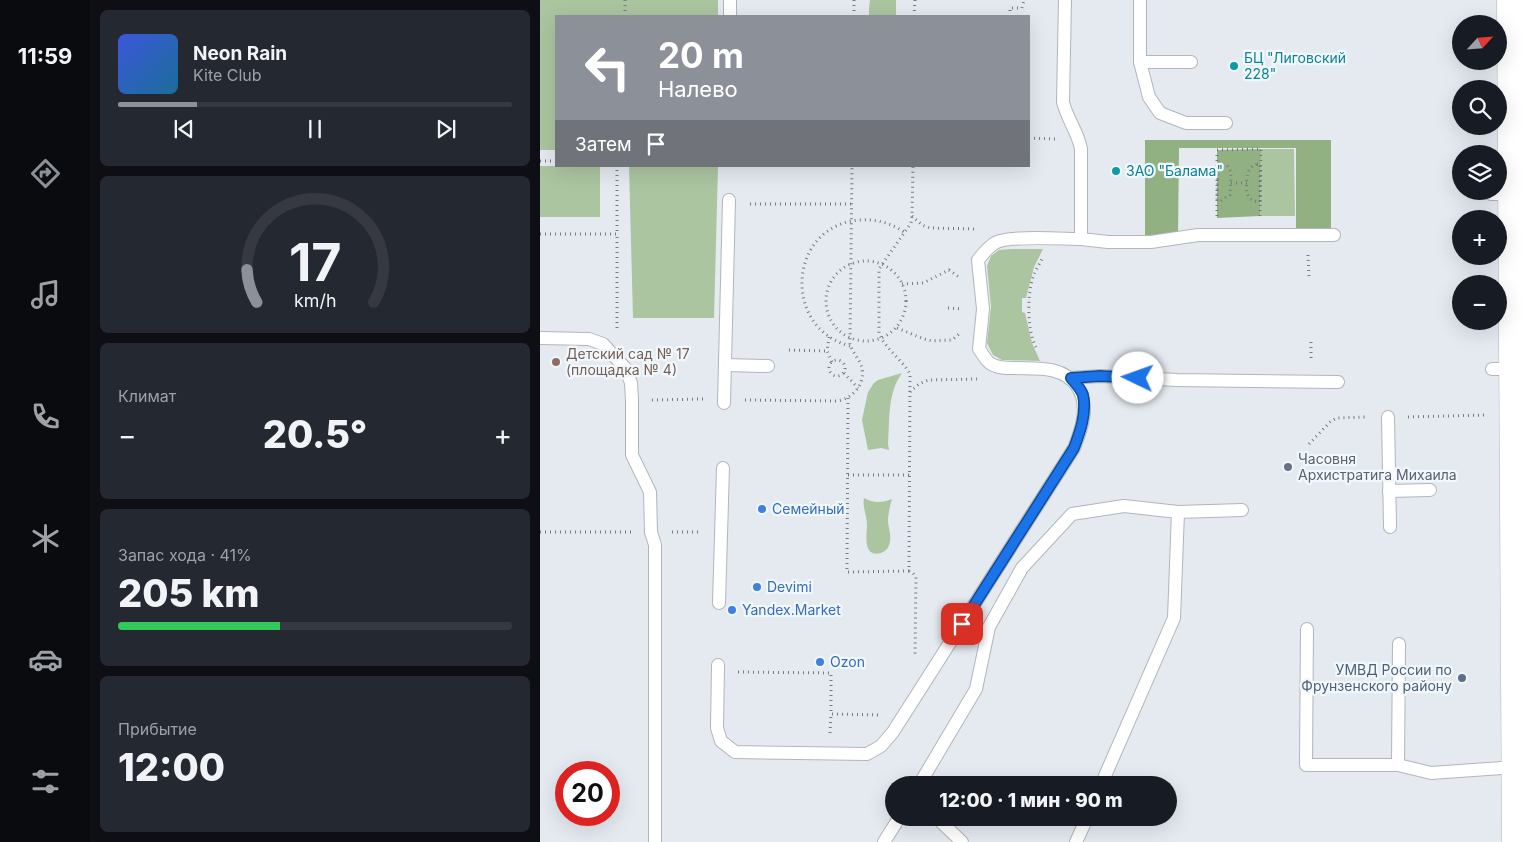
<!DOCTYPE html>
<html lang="ru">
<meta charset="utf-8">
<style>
:root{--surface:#171b24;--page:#242831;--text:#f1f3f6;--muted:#9ea1a6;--line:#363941;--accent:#8c9099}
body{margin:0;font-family:Inter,sans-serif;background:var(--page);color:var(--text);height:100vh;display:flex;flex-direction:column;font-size:19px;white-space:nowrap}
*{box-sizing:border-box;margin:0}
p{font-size:16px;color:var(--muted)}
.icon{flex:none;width:28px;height:28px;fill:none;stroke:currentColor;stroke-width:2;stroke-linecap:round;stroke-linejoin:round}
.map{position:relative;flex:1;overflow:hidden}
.panel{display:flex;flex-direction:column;gap:10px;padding:10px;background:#0d0f14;width:450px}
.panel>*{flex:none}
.top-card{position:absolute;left:15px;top:15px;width:475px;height:152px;border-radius:0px;box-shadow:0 5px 20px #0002;background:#8c9099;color:#fff;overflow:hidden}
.needle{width:32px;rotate:64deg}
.fabs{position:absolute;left:912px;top:15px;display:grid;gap:10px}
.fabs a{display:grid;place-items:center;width:55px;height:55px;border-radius:50%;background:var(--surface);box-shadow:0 5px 20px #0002;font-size:25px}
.speed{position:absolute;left:15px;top:761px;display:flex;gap:10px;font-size:25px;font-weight:700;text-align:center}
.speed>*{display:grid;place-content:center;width:65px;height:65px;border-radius:50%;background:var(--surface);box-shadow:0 5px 20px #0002;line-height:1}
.speed .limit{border:8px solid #d22;background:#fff;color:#111}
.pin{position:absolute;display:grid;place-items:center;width:42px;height:42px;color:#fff;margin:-21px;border-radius:10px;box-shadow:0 2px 8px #0006}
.me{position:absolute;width:55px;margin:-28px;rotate:273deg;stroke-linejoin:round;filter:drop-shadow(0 0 4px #0008)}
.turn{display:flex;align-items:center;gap:18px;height:105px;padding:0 20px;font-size:22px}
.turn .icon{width:65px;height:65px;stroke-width:2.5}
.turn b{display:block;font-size:35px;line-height:42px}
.then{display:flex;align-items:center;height:48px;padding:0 20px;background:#0003;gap:10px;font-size:19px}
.big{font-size:38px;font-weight:800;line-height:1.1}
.panel .tile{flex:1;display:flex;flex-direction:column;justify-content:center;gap:8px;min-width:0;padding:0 18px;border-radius:8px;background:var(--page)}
.panel .dial{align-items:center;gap:0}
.dial svg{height:130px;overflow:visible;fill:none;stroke:var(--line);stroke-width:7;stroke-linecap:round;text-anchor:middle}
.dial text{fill:var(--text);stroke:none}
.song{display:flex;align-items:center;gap:15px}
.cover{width:60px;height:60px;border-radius:8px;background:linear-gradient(135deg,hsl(230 70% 55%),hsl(200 70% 35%))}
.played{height:5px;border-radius:2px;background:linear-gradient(90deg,var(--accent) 20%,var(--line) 20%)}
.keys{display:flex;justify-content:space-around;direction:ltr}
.heat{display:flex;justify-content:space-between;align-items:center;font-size:28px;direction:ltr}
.charge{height:8px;border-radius:4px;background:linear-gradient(90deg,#34c759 41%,var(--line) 0)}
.trip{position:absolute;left:345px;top:776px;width:292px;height:50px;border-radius:25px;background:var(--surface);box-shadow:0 5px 20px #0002;font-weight:800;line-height:50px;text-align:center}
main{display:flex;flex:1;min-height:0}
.dock{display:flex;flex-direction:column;width:90px;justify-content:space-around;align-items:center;background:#090b0e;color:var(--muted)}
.dock .icon{width:35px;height:35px}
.dock .active{color:var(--accent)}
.dock b{font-size:22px;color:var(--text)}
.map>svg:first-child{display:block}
.green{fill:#abc5a0}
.forest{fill:#91b182}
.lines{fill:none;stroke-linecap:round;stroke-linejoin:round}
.service-casing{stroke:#b0b6bb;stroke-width:14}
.tertiary-casing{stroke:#b0b6bb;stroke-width:29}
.path{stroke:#777b7f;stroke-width:3;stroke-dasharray:1 4;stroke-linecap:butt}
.service{stroke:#fff;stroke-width:12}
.tertiary{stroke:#fff;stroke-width:28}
.route-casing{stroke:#114b97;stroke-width:12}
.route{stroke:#1a73e8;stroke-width:9}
.culture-dot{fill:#0f9aa8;stroke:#f1f8fd;stroke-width:2}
.education-dot{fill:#8d6e63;stroke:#f1f8fd;stroke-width:2}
.worship-dot{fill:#6b7280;stroke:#f1f8fd;stroke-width:2}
.shop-dot{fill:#3f7fe0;stroke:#f1f8fd;stroke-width:2}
.service-dot{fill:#5c6f8a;stroke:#f1f8fd;stroke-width:2}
.labels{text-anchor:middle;stroke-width:4.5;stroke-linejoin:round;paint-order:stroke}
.culture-label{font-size:14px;fill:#0d838f;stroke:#f1f8fd;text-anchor:start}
.education-label{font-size:14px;fill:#785e54;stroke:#f1f8fd;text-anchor:start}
.worship-label{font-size:14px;fill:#5b616d;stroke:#f1f8fd;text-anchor:start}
.shop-label{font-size:14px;fill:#366cbe;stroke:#f1f8fd;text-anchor:start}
.service-label{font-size:14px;fill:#4e5e75;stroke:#f1f8fd;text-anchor:end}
</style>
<main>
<nav class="dock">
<b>11:59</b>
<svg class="icon active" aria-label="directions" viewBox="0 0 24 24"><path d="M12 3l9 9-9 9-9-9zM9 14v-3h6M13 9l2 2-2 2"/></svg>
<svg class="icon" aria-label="music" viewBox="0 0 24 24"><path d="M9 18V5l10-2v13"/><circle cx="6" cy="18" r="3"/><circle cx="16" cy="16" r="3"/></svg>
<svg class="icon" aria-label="phone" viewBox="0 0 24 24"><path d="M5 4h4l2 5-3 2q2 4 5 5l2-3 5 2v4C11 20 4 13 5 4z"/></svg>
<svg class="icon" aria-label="climate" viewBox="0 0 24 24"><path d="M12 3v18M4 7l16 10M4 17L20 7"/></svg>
<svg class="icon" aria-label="car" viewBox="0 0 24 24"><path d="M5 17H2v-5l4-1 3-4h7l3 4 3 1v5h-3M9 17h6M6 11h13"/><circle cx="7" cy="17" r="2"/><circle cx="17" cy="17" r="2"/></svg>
<svg class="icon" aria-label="filters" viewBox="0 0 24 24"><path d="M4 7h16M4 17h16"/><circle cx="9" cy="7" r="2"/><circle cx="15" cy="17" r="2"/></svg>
</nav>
<section class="panel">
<div class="tile">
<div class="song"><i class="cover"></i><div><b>Neon Rain</b><p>Kite Club</p></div></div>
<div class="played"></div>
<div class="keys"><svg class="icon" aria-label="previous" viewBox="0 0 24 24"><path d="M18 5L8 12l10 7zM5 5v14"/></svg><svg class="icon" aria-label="pause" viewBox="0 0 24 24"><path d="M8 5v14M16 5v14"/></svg><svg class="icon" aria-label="next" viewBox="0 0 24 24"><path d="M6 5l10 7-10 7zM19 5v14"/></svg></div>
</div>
<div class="tile dial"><svg viewBox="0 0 100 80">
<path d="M14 69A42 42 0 1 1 86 69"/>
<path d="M14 69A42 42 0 0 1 8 49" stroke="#8c9099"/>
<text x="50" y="56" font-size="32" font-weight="700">17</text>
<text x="50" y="72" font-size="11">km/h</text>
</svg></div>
<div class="tile"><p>Климат</p>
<div class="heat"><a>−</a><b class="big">20.5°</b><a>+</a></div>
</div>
<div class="tile"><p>Запас хода · 41%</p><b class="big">205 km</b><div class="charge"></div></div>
<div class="tile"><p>Прибытие</p><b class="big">12:00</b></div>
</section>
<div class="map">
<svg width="983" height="842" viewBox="0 0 983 842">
<rect width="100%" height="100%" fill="#e4eaf0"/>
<g class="green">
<polygon points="0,0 178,0 178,16 16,16 16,150 0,150"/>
<polygon points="330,0 356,0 356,16 329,16 329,8"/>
<polygon points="721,149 754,149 755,216 720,216"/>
<rect x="0" y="166" width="60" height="51"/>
<polygon points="89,166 178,166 174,318 93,318"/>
<polygon points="471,249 503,249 494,267 486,298 482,298 482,312 485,313 492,343 500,361 462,360 453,355 447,343 451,307 447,266 451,256 459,250"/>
<path d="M362 373C347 394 350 420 348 444L349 450 341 448 328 450 322 420 328 392 334 383 338 380Z"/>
<path d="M324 498C333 503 342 503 352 499 350 506 348 514 348 522 349 530 352 537 349 545 348 549 345 551 341 553 322 558 327 534 327 525 327 515 322 507 324 498Z"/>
</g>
<g class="forest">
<polygon points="605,140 791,140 791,230 756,230 756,148 639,148 638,236 605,236"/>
<polygon points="721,149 720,216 677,218 677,150"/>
</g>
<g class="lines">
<g class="service-casing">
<g id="service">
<polyline points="600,0 600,62 609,97 620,113 646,123 686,123"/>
<polyline points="190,16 190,1"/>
<polyline points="600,62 651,62"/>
<polyline points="951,194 972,194"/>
<polyline points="541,239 568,242 611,242 658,235 794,235"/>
<polyline points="0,338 49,339 63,344 86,369 91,383 92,400 92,455 110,492 111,532 115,545 115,842"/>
<polyline points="185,365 228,366"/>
<polyline points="952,369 974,369"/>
<polyline points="531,378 560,376 637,380 798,382"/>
<polyline points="184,403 189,200"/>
<polyline points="848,417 850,527"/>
<polyline points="849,491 890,490"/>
<polyline points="179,603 183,468"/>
<polyline points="767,629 766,765 858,765 891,773 976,767"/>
<path d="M178 665 177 728 181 741 195 752 327 754 341 746 353 732 534 448C542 428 550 405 537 386 522 365 496 369 474 368 466 368 458 368 451 364 446 361 443 354 439 349L443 309 438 260C443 254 448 247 455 243 468 235 523 239 541 239V149C538 132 527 119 523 102L525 0"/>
<polyline points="858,765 859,644"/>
<polyline points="379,785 436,689 449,627 482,568 532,514 584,506 638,512 702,510"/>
<polyline points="561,785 634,618 638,512"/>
<polyline points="397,818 422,842"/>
<polyline points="344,842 359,818"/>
<polyline points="536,842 547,818"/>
</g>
</g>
<g class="tertiary-casing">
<polyline id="tertiary" points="971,0 976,842"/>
</g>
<g class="path">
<polyline points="85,0 85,16"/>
<polyline points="314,16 314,0"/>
<polyline points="374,16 375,0"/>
<polyline points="470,16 470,8 482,8 484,0"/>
<polyline points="489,138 515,139"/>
<polyline points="677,150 721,149 720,216"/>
<polyline points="0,161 16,161"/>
<polygon points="678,163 687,165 691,172 690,195 681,200 677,200"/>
<path d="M717 164H720V202C716 201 711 201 709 197 705 193 706 173 710 169 712 166 714 166 717 164Z"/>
<polyline points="691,183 707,183"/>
<polyline points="210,204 312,204"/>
<polyline points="372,216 382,225 390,228 437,229"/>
<polyline points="677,216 677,152"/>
<polyline points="0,234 77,234 77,166"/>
<polyline points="768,255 769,276"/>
<circle cx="326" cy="301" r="40"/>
<polyline points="362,284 383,283 409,270 419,277"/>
<polyline points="408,308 422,309"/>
<polyline points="77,328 77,234"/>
<polyline points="357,328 384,339 392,341 412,340 419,334"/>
<polyline points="289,337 287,351 292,362"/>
<polyline points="771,342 771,362"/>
<path d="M310 346C241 328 248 225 320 220 336 219 351 223 364 232"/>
<path d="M496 347C487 331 487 294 493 277 495 271 499 265 502 259"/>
<polyline points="249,350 287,351"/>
<circle cx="297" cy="368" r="8"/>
<polyline points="304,373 318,388"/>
<polyline points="370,392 379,384 388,380 437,379"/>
<path d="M308 398 307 572 369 571 370 374C362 359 345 349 339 333V269L371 223 372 216 373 166"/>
<polyline points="112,400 163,399"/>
<path d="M205 400 298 401C314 398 327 382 321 365 318 357 312 352 310 344L312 166"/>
<polyline points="868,417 947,415"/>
<polyline points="769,444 791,421 797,418 827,417"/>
<polyline points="308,475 369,475"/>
<polyline points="0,532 91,532"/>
<polyline points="132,532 161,532"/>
<polyline points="369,571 373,573 376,577 375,656"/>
<polyline points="198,672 291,673 291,714 341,715"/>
<polyline points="290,733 291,714"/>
</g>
<use href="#service" class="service"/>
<use href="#tertiary" class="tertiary"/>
</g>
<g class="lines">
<g class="route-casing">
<path id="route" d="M422 624 534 448C540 432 547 413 543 395 541 389 535 383 531 378L560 376 598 378"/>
</g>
<use href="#route" class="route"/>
</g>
<g class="culture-dot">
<circle cx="694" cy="66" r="5"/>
<circle cx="576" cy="171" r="5"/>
</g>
<circle class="education-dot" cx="16" cy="362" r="5"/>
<circle class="worship-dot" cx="748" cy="467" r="5"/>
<g class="shop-dot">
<circle cx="222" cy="509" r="5"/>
<circle cx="217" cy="587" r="5"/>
<circle cx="192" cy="610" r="5"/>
<circle cx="280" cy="662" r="5"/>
</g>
<circle class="service-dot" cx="922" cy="678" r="5"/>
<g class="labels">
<g class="culture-label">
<text x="704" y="63">БЦ "Лиговский<tspan x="704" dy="16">228"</tspan></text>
<text x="586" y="176">ЗАО "Балама"</text>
</g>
<g class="education-label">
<text x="26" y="359">Детский сад № 17<tspan x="26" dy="16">(площадка № 4)</tspan></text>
</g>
<g class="worship-label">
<text x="758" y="464">Часовня<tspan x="758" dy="16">Архистратига Михаила</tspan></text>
</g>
<g class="shop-label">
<text x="232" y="514">Семейный</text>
<text x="227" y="592">Devimi</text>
<text x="202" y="615">Yandex.Market</text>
<text x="290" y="667">Ozon</text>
</g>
<g class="service-label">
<text x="912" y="675">УМВД России по<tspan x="912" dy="16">Фрунзенского району</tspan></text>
</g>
</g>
</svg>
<div class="fabs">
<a><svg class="needle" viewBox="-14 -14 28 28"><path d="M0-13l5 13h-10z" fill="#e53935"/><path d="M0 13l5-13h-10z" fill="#9ea1a6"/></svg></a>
<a><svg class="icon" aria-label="search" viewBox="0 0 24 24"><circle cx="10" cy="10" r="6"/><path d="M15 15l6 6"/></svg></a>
<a><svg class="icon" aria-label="layers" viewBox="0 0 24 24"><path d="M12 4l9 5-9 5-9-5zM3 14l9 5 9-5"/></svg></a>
<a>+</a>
<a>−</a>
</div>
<div class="speed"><div class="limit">20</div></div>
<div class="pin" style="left:422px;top:624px;background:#d93025"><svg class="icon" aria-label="arrive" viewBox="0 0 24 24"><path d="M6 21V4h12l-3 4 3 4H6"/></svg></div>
<svg class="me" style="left:598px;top:378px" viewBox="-20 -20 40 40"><circle r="19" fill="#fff"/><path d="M0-13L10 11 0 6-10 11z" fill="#1a73e8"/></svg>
<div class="trip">12:00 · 1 мин · 90 m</div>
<div class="top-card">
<div class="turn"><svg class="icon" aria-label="left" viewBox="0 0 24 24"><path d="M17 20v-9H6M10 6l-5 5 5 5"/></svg><div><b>20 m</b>Налево</div></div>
<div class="then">Затем<svg class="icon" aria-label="arrive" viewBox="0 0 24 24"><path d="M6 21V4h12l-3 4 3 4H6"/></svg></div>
</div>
</div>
</main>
